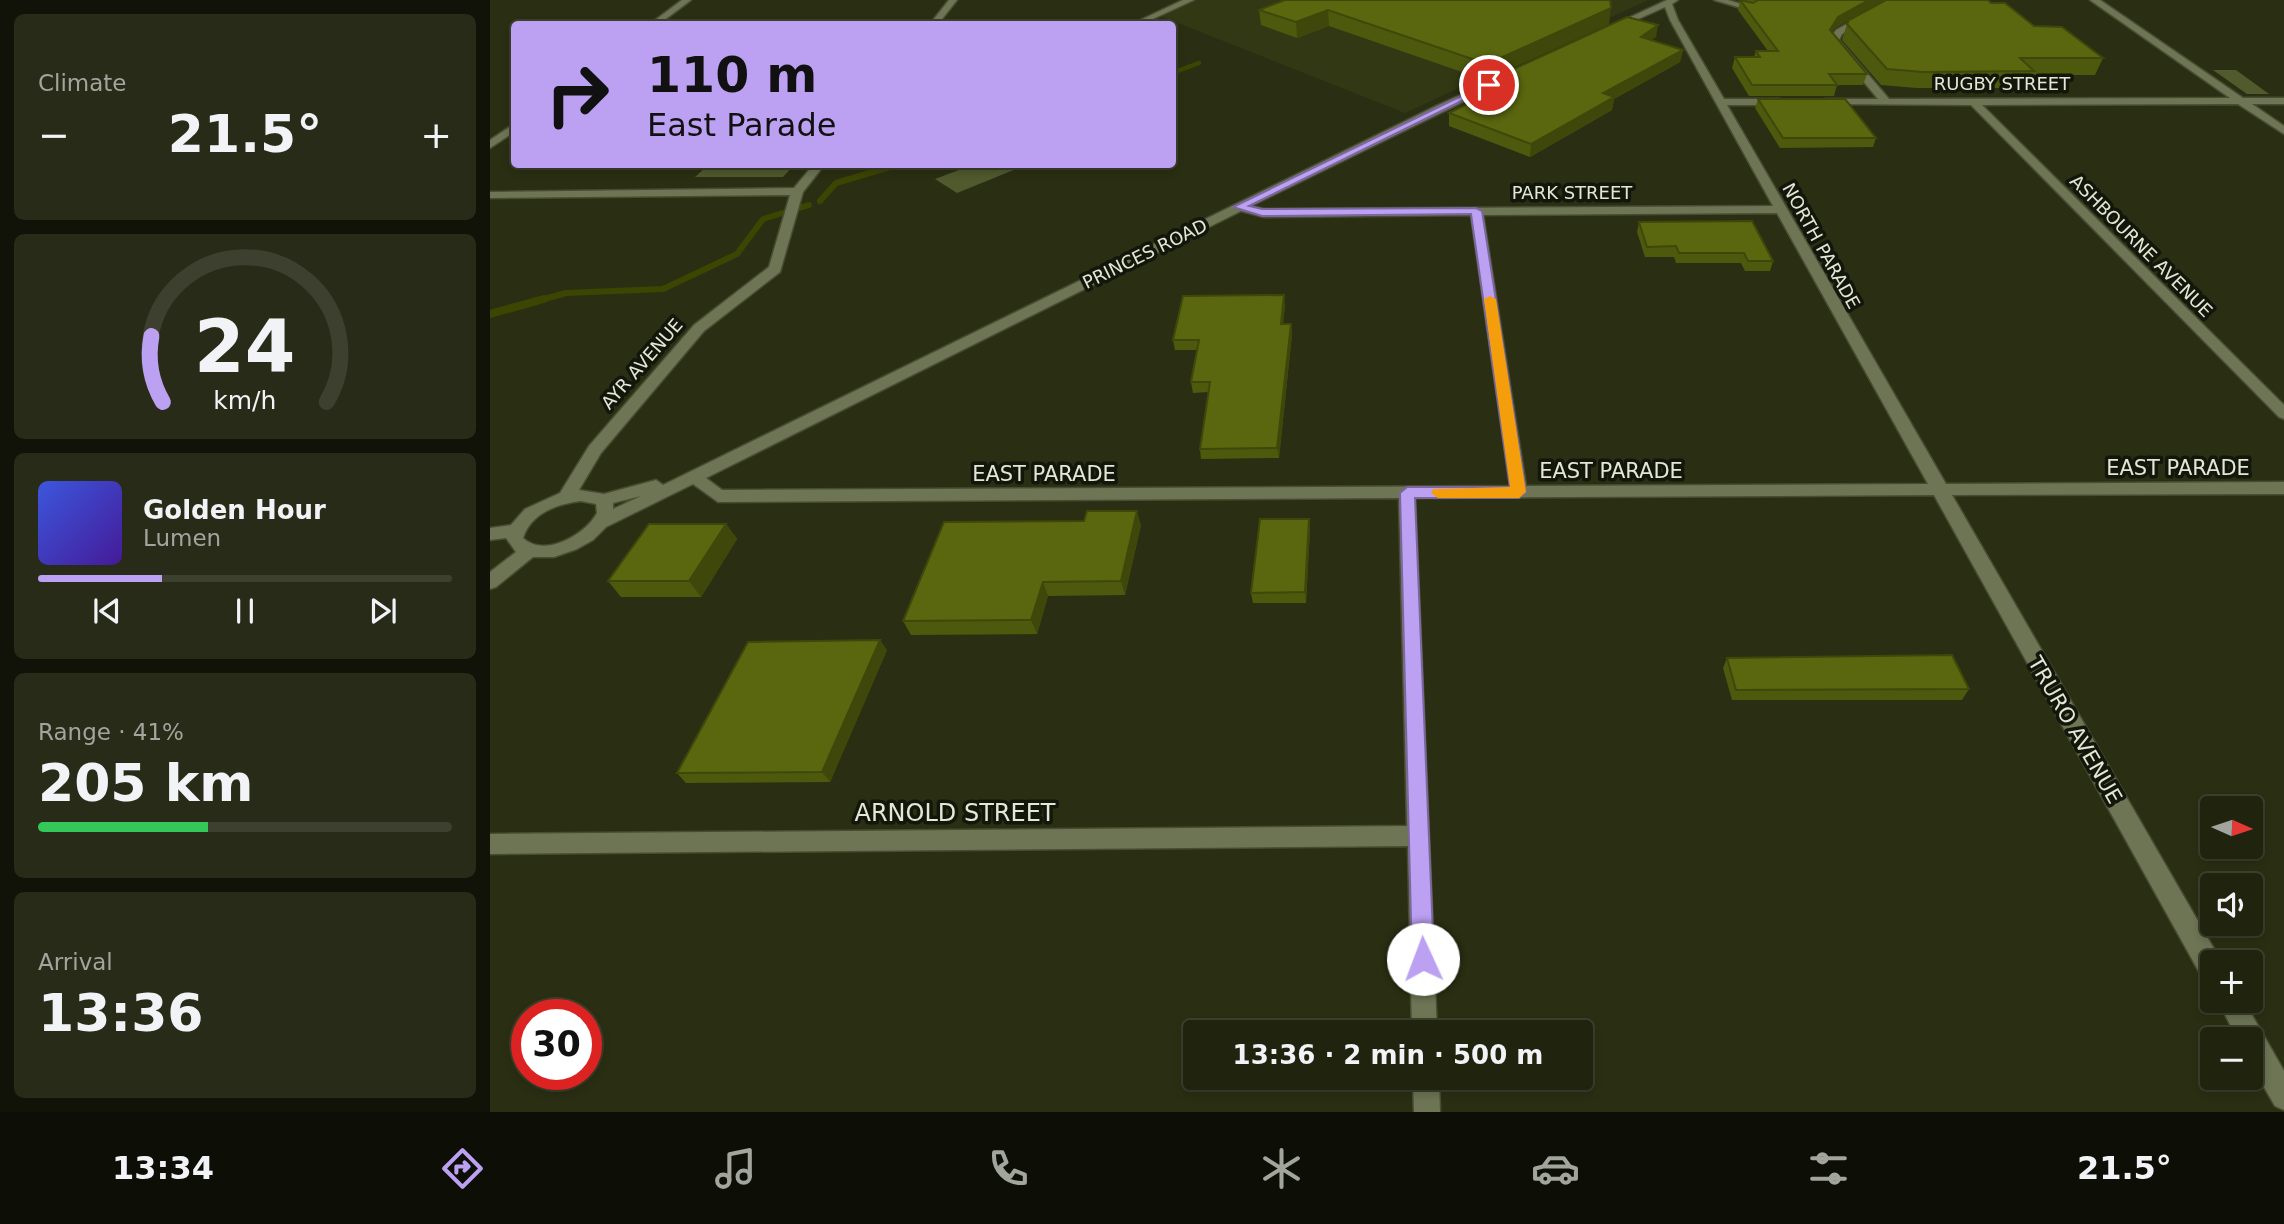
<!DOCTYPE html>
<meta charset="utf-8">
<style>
:root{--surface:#20230e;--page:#282b17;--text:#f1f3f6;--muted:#a2a49e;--line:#3d402e;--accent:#bca0f2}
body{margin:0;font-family:"DejaVu Sans",sans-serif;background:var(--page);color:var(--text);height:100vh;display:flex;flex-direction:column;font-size:26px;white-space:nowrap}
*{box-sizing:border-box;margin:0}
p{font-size:23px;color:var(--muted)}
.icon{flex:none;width:38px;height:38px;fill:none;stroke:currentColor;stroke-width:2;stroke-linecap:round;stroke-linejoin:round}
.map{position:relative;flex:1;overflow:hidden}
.side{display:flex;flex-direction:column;gap:14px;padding:14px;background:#121308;width:490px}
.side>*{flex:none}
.banner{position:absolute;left:21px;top:21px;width:665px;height:147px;border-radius:7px;box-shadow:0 4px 10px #0003,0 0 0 2px var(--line);background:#bca0f2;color:#111;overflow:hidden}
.needle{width:46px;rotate:93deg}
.buttons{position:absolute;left:1710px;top:796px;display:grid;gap:14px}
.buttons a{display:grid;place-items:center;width:63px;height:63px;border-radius:7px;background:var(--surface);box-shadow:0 4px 10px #0003,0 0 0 2px var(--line);font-size:35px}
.speed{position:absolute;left:21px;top:999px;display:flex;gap:14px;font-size:35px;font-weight:700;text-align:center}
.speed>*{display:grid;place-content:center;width:91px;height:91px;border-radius:50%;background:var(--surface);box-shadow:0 4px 10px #0003,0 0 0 2px var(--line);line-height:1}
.speed .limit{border:10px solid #d22;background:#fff;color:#111}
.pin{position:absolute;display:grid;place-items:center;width:60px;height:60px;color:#fff;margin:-30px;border:4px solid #fff;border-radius:50%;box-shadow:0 2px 7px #0007}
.me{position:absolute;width:77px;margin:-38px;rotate:358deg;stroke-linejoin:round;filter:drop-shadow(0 0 5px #0008)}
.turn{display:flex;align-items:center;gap:24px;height:147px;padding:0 21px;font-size:32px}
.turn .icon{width:91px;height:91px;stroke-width:2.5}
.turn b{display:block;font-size:49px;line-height:60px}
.big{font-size:52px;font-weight:600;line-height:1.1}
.side .widget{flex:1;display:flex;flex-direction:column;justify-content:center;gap:10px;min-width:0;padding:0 24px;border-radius:10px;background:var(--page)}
.side .dial{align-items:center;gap:0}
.dial svg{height:182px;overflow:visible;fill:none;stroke:var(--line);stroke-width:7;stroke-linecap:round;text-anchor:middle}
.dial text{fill:var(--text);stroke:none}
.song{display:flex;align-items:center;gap:21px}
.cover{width:84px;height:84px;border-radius:10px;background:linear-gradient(135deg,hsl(230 70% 55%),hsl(260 70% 35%))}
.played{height:7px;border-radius:4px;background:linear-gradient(90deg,var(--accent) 30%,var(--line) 30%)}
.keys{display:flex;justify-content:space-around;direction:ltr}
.heat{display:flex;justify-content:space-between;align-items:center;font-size:38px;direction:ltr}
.charge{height:10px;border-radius:5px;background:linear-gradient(90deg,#34c759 41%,var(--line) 0)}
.trip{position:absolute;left:693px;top:1020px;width:410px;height:70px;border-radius:7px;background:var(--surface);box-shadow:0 4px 10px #0003,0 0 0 2px var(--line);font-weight:600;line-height:70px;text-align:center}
.tabs{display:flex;height:112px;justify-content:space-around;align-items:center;background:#0d0e06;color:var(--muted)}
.tabs .icon{width:49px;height:49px}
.tabs .selected{color:var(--accent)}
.tabs b{font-size:32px;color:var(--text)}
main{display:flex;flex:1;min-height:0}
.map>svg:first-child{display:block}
.built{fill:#323814}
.green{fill:#515a2d}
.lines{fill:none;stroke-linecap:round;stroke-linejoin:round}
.stream-far2{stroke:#3c4602;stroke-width:4.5}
.stream-far1{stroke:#3c4602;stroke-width:6}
.stream{stroke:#3c4602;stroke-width:8}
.minor-casing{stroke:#484c32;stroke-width:3}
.minor{fill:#6d7555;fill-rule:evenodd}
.wall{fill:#4d590d}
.shaded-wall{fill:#3f480a}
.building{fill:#5a670f;stroke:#3f480a;stroke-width:2}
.route{fill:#bca0f2;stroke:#7a689d;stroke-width:2}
.slow{fill:#f59e0b}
.labels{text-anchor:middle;stroke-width:7;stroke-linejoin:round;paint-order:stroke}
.far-street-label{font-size:18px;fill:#e3e7d6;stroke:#13160a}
.street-label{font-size:21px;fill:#e3e7d6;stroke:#13160a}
.near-street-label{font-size:24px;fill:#e3e7d6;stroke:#13160a}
</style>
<main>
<section class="side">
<div class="widget"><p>Climate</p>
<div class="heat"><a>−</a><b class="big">21.5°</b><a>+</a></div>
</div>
<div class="widget dial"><svg viewBox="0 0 100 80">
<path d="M14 69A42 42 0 1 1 86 69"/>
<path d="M14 69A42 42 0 0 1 9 40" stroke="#bca0f2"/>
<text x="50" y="56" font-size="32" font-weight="700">24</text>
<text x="50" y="72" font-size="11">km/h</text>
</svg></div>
<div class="widget">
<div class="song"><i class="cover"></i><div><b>Golden Hour</b><p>Lumen</p></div></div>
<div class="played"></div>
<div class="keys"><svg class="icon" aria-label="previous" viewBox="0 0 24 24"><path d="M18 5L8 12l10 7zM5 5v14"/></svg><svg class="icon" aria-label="pause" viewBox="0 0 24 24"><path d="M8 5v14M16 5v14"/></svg><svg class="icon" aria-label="next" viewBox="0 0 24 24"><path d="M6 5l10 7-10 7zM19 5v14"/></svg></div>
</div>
<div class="widget"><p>Range · 41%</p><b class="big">205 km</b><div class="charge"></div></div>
<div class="widget"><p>Arrival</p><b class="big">13:36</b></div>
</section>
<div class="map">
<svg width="1794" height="1112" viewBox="0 0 1794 1112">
<rect width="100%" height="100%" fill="#2a2f13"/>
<polygon class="built" points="706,0 1158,0 915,113 670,16"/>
<g class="green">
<polygon points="1723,70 1746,70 1779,94 1757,94"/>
<polygon points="218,165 218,164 304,165 293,177 205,177"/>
<polygon points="482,165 536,164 536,165 467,193 445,179"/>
</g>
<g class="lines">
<polyline class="stream-far2" points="682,73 709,63"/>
<g class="stream-far1">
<polyline points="330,201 346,183 410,164"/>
<polyline points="47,301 76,293 173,289 247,254 273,219 319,205"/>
</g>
<polyline class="stream" points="0,314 54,299"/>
<g class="minor-casing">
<g id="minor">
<polygon points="192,0 201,0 169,24 160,24"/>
<polygon points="459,0 467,0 448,24 440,24"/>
<polygon points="693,0 704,0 652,24 642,24"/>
<path d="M1177 0H1188L1182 4 1188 20 1234 99H1290L1295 102 1290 105H1237L1456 484 1794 482V494L1462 495 1731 961 1722 962V982L1713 979 1444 495 925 498 947 1032H922L918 846 0 854V834L917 826 909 498 228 502 203 484 116 527 103 540 87 549 64 557H43L6 587 0 589V572L26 552 16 538 0 540V528L21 525 35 509 70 493 99 446 204 325 279 267 300 195 0 198V192L304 188 324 164H335L313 192 290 272 214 331 111 453 89 490 114 494 166 480 173 485 946 106 1028 69 1036 71 761 206 774 209 1283 206 1180 20 1175 7 1126 29 1119 27ZM751 211 774 217 981 215 1020 486 232 490 216 478ZM1287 213 1438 484 1036 486 993 215ZM151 496 123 509V503ZM91 501 106 504 107 513C95 535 55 558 33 538 41 513 67 504 91 501Z"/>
<polygon points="1224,0 1238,0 1265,8 1261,11"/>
<polygon points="1399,0 1408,0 1401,8 1352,34 1349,40 1399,99 1740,98 1600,0 1610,0 1753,98 1794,98 1794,104 1762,104 1794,126 1794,134 1748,104 1492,105 1794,405 1794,419 1789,417 1481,105 1332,104 1332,100 1336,99 1388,99 1339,40 1346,30"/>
<polygon points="24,124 24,132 0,148 0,140"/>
<polygon points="1728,1001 1754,1001 1794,1071 1794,1110 1785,1106 1760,1063 1760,1040 1748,1040"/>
<polygon points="923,1078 949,1078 950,1112 924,1112"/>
</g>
</g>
<use href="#minor" class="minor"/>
</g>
<g class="wall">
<polygon points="795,0 1119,24 995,80 839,26 807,38 771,25 769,10"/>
<polygon points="1247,0 1394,0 1345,28 1342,32 1377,74 1373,85 1347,85 1344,96 1259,96 1242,68 1245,57 1264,57 1266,51 1278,51 1248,10 1250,1"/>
<polygon points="1501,3 1544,26 1613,58 1605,75 1543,75 1536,88 1427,88 1391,85 1352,40 1357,24"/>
<polygon points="1166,37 1161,40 1193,50 1190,62 1124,99 1122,110 1040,157 959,126 959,113 1013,86 1012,86 1013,74"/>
<polygon points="1268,99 1386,138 1383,147 1290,148 1265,108"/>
<polygon points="1149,222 1283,261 1280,271 1255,271 1251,263 1186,263 1184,257 1155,257 1147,232"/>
<polygon points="795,305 793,324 801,324 802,334 789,458 711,459 710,449 719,392 703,393 701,382 707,350 685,350 683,340"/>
<polygon points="819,519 820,529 816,603 763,603 761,593"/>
<polygon points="236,524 247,539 211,597 131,597 118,581"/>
<polygon points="651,525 635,595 558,596 547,634 421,635 413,621"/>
<polygon points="397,650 340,782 196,783 187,773"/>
<polygon points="1237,658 1479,689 1472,700 1242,700 1233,668"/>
</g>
<g class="shaded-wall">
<polygon points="1379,0 1394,0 1345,28 1336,40 1340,30 1348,17"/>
<polygon points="1121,8 1119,24 995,80 997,64"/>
<polygon points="838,10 839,26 807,38 806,22"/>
<polygon points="1168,25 1166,37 1149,49 1151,37"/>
<polygon points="1193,50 1190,62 1124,99 1122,110 1040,157 1041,144 1113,93"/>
<polygon points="794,295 795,305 792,334 791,324"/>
<polygon points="801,324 802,334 789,458 787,448"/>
<polygon points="647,511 651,525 635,595 631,581"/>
<polygon points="819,519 820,529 816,603 815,592"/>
<polygon points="236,524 247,539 211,597 199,581"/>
<polygon points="553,582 558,596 547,634 541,620"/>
<polygon points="390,640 397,650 340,782 332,772"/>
</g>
<g class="building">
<polygon points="795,0 1120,0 1121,8 997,64 838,10 806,22 769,10"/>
<polygon points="1250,0 1263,3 1268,0 1379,0 1348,17 1340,30 1377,74 1339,74 1347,85 1262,85 1245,57 1270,57 1266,51 1288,51"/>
<polygon points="1396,0 1498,0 1501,3 1515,3 1544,26 1572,27 1613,58 1530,58 1544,71 1433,72 1397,69 1357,24 1359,20"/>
<polygon points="1137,17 1168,25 1151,37 1193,50 1113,93 1124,97 1041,144 959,113 1028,79 1013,74"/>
<polygon points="1268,99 1355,99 1386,138 1293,138"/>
<polygon points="1262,221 1283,261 1258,261 1254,253 1189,253 1186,246 1157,247 1149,222"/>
<polygon points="794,295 791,324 801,324 787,448 710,449 720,382 701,382 709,340 683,340 693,296"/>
<polygon points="597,511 647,511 631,581 553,582 541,620 413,621 454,522 594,521"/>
<polygon points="770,519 819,519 815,592 761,593"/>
<polygon points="159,524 236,524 199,581 118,581"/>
<polygon points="390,640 332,772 187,773 258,642"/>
<polygon points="1462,655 1479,689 1246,690 1237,658"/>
</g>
<polygon class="route" points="996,84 1004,85 759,206 772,209 986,208 992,211 1036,492 1029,498 925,498 944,959 941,966 933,970 925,966 922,959 910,493 917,487 1020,487 981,214 772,216 743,207"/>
<polygon class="slow" points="1000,296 1006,299 1036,492 1029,498 948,498 941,493 943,489 1020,487 994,299"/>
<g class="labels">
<g class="far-street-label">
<text x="1512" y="90">RUGBY STREET</text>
<text x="1082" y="199">PARK STREET</text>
<text transform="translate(1331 246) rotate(61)" y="6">NORTH PARADE</text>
<text transform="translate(1651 246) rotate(45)" y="6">ASHBOURNE AVENUE</text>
<text transform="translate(655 254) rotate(-26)" y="6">PRINCES ROAD</text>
<text transform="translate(152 364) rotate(-49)" y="6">AYR AVENUE</text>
</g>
<g class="street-label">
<text x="1688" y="475">EAST PARADE</text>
<text x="1121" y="478">EAST PARADE</text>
<text x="554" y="481">EAST PARADE</text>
<text transform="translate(1585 730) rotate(60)" y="7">TRURO AVENUE</text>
</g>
<g class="near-street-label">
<text x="465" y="821">ARNOLD STREET</text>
</g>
</g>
</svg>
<div class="buttons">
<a><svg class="needle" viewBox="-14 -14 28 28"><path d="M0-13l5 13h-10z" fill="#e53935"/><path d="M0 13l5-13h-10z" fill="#a2a49e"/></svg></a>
<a><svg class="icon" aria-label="sound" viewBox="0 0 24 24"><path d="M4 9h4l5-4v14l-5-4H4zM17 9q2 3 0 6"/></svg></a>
<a>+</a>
<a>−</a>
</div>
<div class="speed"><div class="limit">30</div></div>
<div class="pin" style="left:999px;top:85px;background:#d93025"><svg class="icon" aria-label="arrive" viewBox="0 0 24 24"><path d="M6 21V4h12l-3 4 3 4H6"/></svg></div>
<svg class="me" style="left:933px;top:959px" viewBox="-20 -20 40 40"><circle r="19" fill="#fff"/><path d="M0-13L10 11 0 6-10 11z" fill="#bca0f2"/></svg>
<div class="trip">13:36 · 2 min · 500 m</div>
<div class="banner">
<div class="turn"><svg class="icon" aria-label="right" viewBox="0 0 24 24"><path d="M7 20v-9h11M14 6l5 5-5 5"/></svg><div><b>110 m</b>East Parade</div></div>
</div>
</div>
</main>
<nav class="tabs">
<b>13:34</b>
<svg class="icon selected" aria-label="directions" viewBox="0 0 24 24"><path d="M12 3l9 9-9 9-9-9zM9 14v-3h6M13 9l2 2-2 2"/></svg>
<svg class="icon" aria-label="music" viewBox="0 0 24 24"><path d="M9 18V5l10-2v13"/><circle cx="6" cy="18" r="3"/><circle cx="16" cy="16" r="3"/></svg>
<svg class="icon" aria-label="phone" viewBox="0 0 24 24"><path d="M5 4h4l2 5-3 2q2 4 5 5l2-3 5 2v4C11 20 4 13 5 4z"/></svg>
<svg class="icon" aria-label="climate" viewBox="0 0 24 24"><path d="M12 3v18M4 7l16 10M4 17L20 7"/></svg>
<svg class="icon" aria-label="car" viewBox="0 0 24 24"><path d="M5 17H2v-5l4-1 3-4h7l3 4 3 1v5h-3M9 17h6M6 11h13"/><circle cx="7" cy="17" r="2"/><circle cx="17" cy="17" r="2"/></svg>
<svg class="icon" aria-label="filters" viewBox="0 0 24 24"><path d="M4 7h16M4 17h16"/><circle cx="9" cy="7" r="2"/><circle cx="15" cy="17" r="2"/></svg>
<b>21.5°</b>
</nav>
